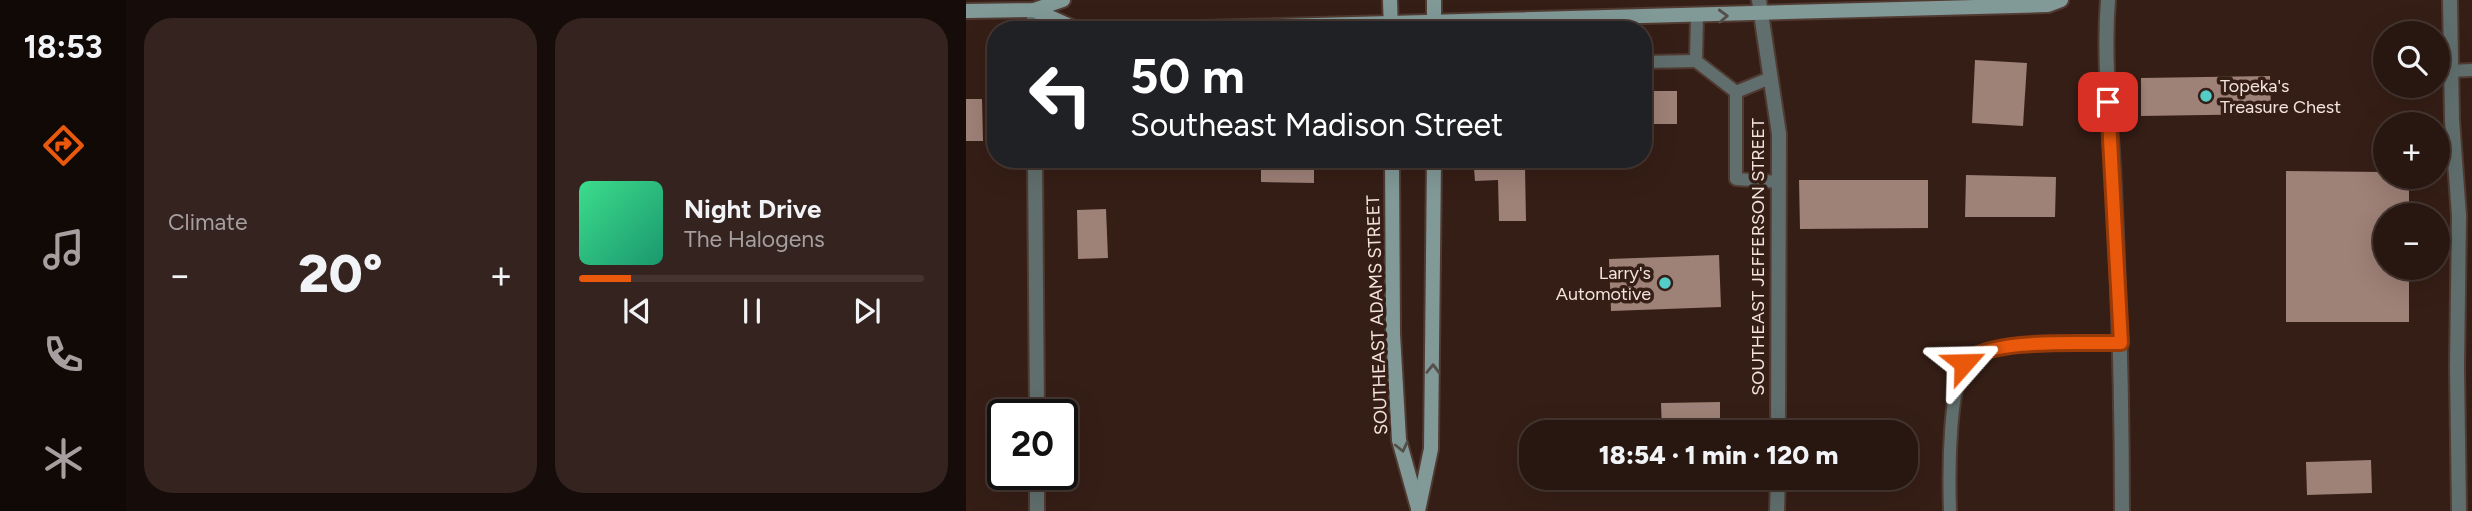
<!DOCTYPE html>
<meta charset="utf-8">
<style>
:root{--surface:#281610;--page:#34231e;--text:#f1f3f6;--muted:#a59f9f;--line:#443530;--accent:#ea580c}
body{margin:0;font-family:Figtree,sans-serif;background:var(--page);color:var(--text);height:100vh;display:flex;flex-direction:column;font-size:26px;white-space:nowrap}
*{box-sizing:border-box;margin:0}
p{font-size:23px;color:var(--muted)}
.icon{flex:none;width:38px;height:38px;fill:none;stroke:currentColor;stroke-width:2;stroke-linecap:round;stroke-linejoin:round}
.map{position:relative;flex:1;overflow:hidden}
.side{display:flex;flex-direction:column;gap:18px;padding:18px;background:#160c09;width:840px}
.side>*{flex:none}
.hud{position:absolute;left:21px;top:21px;width:665px;height:147px;border-radius:28px;box-shadow:0 7px 28px #0002,0 0 0 2px var(--line);background:#202124;color:#fff;overflow:hidden}
.tools{position:absolute;left:1407px;top:21px;display:grid;gap:14px}
.tools a{display:grid;place-items:center;width:77px;height:77px;border-radius:50%;background:var(--surface);box-shadow:0 7px 28px #0002,0 0 0 2px var(--line);font-size:35px}
.speed{position:absolute;left:21px;top:399px;display:flex;gap:14px;font-size:35px;font-weight:700;text-align:center}
.speed>*{display:grid;place-content:center;width:91px;height:91px;border-radius:50%;background:var(--surface);box-shadow:0 7px 28px #0002,0 0 0 2px var(--line);line-height:1}
.speed .limit{border:4px solid #111;border-radius:10px;background:#fff;color:#111}
.pin{position:absolute;display:grid;place-items:center;width:60px;height:60px;color:#fff;margin:-30px;border-radius:14px;box-shadow:0 4px 10px #0006}
.me{position:absolute;width:77px;margin:-38px;rotate:65deg;stroke-linejoin:round;filter:drop-shadow(0 0 5px #0008)}
.turn{display:flex;align-items:center;gap:24px;height:147px;padding:0 28px;font-size:32px}
.turn .icon{width:91px;height:91px;stroke-width:2.5}
.turn b{display:block;font-size:49px;line-height:60px}
.big{font-size:52px;font-weight:800;line-height:1.1}
.side .tile{flex:1;display:flex;flex-direction:column;justify-content:center;gap:10px;min-width:0;padding:0 24px;border-radius:28px;background:var(--page)}
.song{display:flex;align-items:center;gap:21px}
.cover{width:84px;height:84px;border-radius:10px;background:linear-gradient(135deg,hsl(150 70% 55%),hsl(160 70% 35%))}
.played{height:7px;border-radius:4px;background:linear-gradient(90deg,var(--accent) 15%,var(--line) 15%)}
.keys{display:flex;justify-content:space-around;direction:ltr}
.heat{display:flex;justify-content:space-between;align-items:center;font-size:38px;direction:ltr}
.side .tiles{flex:1;display:grid;gap:18px;grid-template-columns:repeat(2,1fr)}
.trip{position:absolute;left:553px;top:420px;width:399px;height:70px;border-radius:28px;background:var(--surface);box-shadow:0 7px 28px #0002,0 0 0 2px var(--line);font-weight:800;line-height:70px;text-align:center}
main{display:flex;flex:1;min-height:0}
.menu{display:flex;flex-direction:column;width:126px;justify-content:space-around;align-items:center;background:#100906;color:var(--muted)}
.menu .icon{width:49px;height:49px}
.menu .active{color:var(--accent)}
.menu b{font-size:32px;color:var(--text)}
.map>svg:first-child{display:block}
.building{fill:#9e8177}
.lines{fill:none;stroke-linecap:round;stroke-linejoin:round}
.service-casing{stroke:#503a32;stroke-width:16}
.minor-casing{stroke:#503a32;stroke-width:18}
.secondary-casing{stroke:#503a32;stroke-width:18}
.service{stroke:#606f6d;stroke-width:12}
.minor{stroke:#606f6d;stroke-width:14}
.secondary{stroke:#819997;stroke-width:14}
.oneway{stroke:#534f4a}
.route-casing{stroke:#983908;stroke-width:18}
.route{stroke:#ea580c;stroke-width:12}
.poi-dot{fill:#54cdc8;stroke:#351e16;stroke-width:2.5}
.labels{text-anchor:middle;stroke-width:7;stroke-linejoin:round;paint-order:stroke}
.poi-label{font-size:18px;fill:#f4e4de;stroke:#351e16;text-anchor:start}
.street-label{font-size:18px;fill:#f4e4de;stroke:#351e16}
</style>
<main>
<nav class="menu">
<b>18:53</b>
<svg class="icon active" aria-label="directions" viewBox="0 0 24 24"><path d="M12 3l9 9-9 9-9-9zM9 14v-3h6M13 9l2 2-2 2"/></svg>
<svg class="icon" aria-label="music" viewBox="0 0 24 24"><path d="M9 18V5l10-2v13"/><circle cx="6" cy="18" r="3"/><circle cx="16" cy="16" r="3"/></svg>
<svg class="icon" aria-label="phone" viewBox="0 0 24 24"><path d="M5 4h4l2 5-3 2q2 4 5 5l2-3 5 2v4C11 20 4 13 5 4z"/></svg>
<svg class="icon" aria-label="climate" viewBox="0 0 24 24"><path d="M12 3v18M4 7l16 10M4 17L20 7"/></svg>
</nav>
<section class="side">
<div class="tiles">
<div class="tile"><p>Climate</p>
<div class="heat"><a>−</a><b class="big">20°</b><a>+</a></div>
</div>
<div class="tile">
<div class="song"><i class="cover"></i><div><b>Night Drive</b><p>The Halogens</p></div></div>
<div class="played"></div>
<div class="keys"><svg class="icon" aria-label="previous" viewBox="0 0 24 24"><path d="M18 5L8 12l10 7zM5 5v14"/></svg><svg class="icon" aria-label="pause" viewBox="0 0 24 24"><path d="M8 5v14M16 5v14"/></svg><svg class="icon" aria-label="next" viewBox="0 0 24 24"><path d="M6 5l10 7-10 7zM19 5v14"/></svg></div>
</div>
</div>
</section>
<div class="map">
<svg width="1506" height="511" viewBox="0 0 1506 511">
<rect width="100%" height="100%" fill="#351e16"/>
<g class="building">
<polygon points="1009,60 1061,63 1057,126 1006,123"/>
<polygon points="1304,76 1305,114 1175,116 1175,78"/>
<rect x="677" y="91" width="34" height="33"/>
<polygon points="0,99 16,99 17,141 0,141"/>
<polygon points="295,159 348,159 348,183 295,182"/>
<polygon points="508,168 559,168 560,221 533,221 532,180 509,181"/>
<polygon points="1320,171 1419,172 1419,177 1443,177 1443,215 1419,215 1419,268 1443,268 1443,322 1320,322"/>
<polygon points="1000,175 1090,177 1089,217 999,217"/>
<polygon points="833,180 962,180 962,228 834,229"/>
<polygon points="140,209 142,258 112,259 111,210"/>
<polygon points="753,255 755,307 645,311 643,259"/>
<polygon points="754,402 754,432 696,432 695,403"/>
<polygon points="1405,460 1406,493 1341,495 1340,462"/>
</g>
<g class="lines">
<g class="service-casing">
<g id="service">
<polyline points="731,16 730,61 770,92"/>
<polyline points="677,62 730,61"/>
<polyline points="1485,71 1506,70"/>
<polyline points="804,78 770,92 770,179 813,182"/>
<path d="M984 511C983 483 981 369 1006 356 1035 340 1119 344 1155 343"/>
</g>
</g>
<g class="minor-casing">
<g id="minor">
<polyline points="793,0 813,134 812,432"/>
<path d="M1142 0C1137 63 1145 123 1148 186 1153 294 1156 402 1156 511"/>
<polyline points="1484,0 1486,120 1493,216 1491,367 1493,511"/>
<polyline points="68,10 68,30"/>
<polyline points="69,159 71,415"/>
<polyline points="71,511 71,474"/>
<polyline points="811,511 812,478"/>
</g>
</g>
<g class="secondary-casing">
<g id="secondary">
<polyline points="424,0 425,30"/>
<polyline points="468,0 468,30"/>
<polyline points="68,10 108,28 238,28 1082,5 1095,0"/>
<polyline points="0,11 68,10 97,0"/>
<polyline points="426,159 427,334 433,440 452,508"/>
<polyline points="452,511 465,449 468,159"/>
</g>
</g>
<use href="#service" class="service"/>
<use href="#minor" class="minor"/>
<use href="#secondary" class="secondary"/>
</g>
<defs><path id="oneway-chevron" d="M-2-3.5L2.5 0L-2 3.5" fill="none" stroke-width="1.6" stroke-linecap="round" stroke-linejoin="round" transform="scale(1.75)"/></defs>
<g class="oneway">
<use href="#oneway-chevron" transform="translate(757 16) rotate(-2)"/>
<use href="#oneway-chevron" transform="translate(467 369) rotate(-89)"/>
<use href="#oneway-chevron" transform="translate(436 447) rotate(77)"/>
</g>
<g class="lines">
<g class="route-casing">
<path id="route" d="M998 363C1024 337 1117 344 1155 343L1142 102"/>
</g>
<use href="#route" class="route"/>
</g>
<g class="poi-dot">
<circle cx="1240" cy="96" r="7"/>
<circle cx="699" cy="283" r="7"/>
</g>
<g class="labels">
<g class="poi-label">
<text x="1254" y="92">Topeka's<tspan x="1254" dy="21">Treasure Chest</tspan></text>
<text x="685" y="279" text-anchor="end">Larry's<tspan x="685" dy="21">Automotive</tspan></text>
</g>
<g class="street-label">
<text transform="translate(792 257) rotate(-90)" y="6">SOUTHEAST JEFFERSON STREET</text>
<text transform="translate(411 315) rotate(-92)" y="6">SOUTHEAST ADAMS STREET</text>
</g>
</g>
</svg>
<div class="tools">
<a><svg class="icon" aria-label="search" viewBox="0 0 24 24"><circle cx="10" cy="10" r="6"/><path d="M15 15l6 6"/></svg></a>
<a>+</a>
<a>−</a>
</div>
<div class="speed"><div class="limit">20</div></div>
<div class="pin" style="left:1142px;top:102px;background:#d93025"><svg class="icon" aria-label="arrive" viewBox="0 0 24 24"><path d="M6 21V4h12l-3 4 3 4H6"/></svg></div>
<svg class="me" style="left:998px;top:363px" viewBox="-20 -20 40 40"><path d="M0-17L14 15 0 8-14 15z" fill="#ea580c" stroke="#fff" stroke-width="4"/></svg>
<div class="trip">18:54 · 1 min · 120 m</div>
<div class="hud">
<div class="turn"><svg class="icon" aria-label="left" viewBox="0 0 24 24"><path d="M17 20v-9H6M10 6l-5 5 5 5"/></svg><div><b>50 m</b>Southeast Madison Street</div></div>
</div>
</div>
</main>
